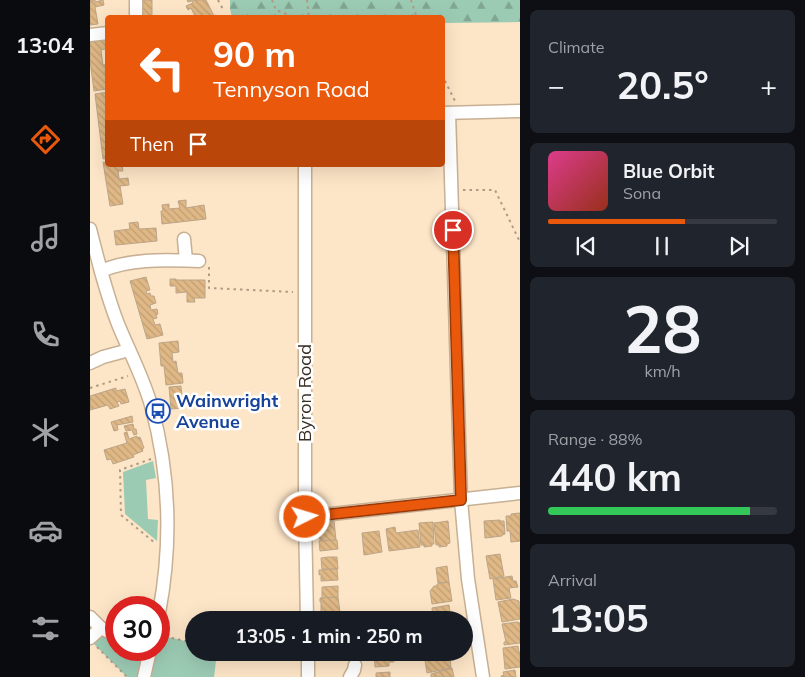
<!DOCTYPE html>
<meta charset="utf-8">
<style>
:root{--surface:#171b24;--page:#20242c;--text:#f1f3f6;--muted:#9ea1a6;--line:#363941;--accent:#ea580c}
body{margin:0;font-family:Mulish,sans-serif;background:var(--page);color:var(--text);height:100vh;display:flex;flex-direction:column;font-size:19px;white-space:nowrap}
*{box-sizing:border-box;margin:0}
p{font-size:16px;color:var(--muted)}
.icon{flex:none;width:28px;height:28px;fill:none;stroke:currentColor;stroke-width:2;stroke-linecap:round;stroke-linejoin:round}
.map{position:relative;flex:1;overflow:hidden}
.side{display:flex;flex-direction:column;gap:10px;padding:10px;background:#0d0f14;width:285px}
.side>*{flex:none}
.hud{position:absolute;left:15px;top:15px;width:340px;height:152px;border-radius:5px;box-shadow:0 5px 20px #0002;background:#ea580c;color:#fff;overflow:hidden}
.speed{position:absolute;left:15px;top:596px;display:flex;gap:10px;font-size:25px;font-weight:700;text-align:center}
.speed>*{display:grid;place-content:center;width:65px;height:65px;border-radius:50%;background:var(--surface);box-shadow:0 5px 20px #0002;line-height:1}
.speed .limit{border:8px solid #d22;background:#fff;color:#111}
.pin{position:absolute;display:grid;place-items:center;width:42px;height:42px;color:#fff;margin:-21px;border:2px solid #fff;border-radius:50%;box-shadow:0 1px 5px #0007}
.me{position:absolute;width:55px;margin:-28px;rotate:85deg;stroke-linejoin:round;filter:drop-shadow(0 0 4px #0008)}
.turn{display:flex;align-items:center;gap:18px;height:105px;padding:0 25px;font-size:22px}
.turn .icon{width:65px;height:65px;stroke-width:2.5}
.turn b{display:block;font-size:35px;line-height:42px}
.then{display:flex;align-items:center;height:48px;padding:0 25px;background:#0003;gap:10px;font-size:19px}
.big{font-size:38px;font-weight:700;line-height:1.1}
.side .card{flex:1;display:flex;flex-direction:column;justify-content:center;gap:8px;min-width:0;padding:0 18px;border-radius:8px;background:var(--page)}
.side .dial{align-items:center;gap:0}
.dial b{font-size:65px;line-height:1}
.song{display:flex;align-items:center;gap:15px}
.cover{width:60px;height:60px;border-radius:8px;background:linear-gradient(135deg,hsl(330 70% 55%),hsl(10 70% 35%))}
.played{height:5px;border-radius:2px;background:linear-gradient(90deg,var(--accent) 60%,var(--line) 60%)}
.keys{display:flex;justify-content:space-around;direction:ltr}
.heat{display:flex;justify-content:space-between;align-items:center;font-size:28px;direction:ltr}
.charge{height:8px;border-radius:4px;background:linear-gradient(90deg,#34c759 88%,var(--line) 0)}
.trip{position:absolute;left:95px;top:611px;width:288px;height:50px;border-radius:25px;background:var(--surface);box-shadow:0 5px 20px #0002;font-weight:700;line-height:50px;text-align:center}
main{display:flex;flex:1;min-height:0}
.menu{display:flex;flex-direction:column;width:90px;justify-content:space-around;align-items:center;background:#090b0e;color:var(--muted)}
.menu .icon{width:35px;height:35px}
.menu .selected{color:var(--accent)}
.menu b{font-size:22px;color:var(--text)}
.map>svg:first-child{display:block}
.grass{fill:#9ccbb4}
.forest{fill:url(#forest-firs)}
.building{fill:url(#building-back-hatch);stroke:#bca588}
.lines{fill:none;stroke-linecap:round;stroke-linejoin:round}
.minor-casing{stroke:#c7b093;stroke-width:15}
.path{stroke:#ae9b85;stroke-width:2;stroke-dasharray:2.5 4;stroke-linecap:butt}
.minor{stroke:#fff;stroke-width:12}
.route-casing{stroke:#983908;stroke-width:12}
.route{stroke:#ea580c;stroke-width:9}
.labels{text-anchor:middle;stroke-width:5;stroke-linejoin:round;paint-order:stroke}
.street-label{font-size:18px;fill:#382e23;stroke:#fff}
.transit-label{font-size:18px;font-weight:bold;fill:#164399;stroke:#fff;text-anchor:start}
</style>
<main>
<nav class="menu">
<b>13:04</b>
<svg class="icon selected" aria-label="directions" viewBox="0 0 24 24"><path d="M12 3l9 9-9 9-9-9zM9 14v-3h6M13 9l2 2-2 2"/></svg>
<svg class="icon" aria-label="music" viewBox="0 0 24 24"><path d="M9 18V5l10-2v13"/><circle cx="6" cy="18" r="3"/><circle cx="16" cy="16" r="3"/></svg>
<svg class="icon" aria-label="phone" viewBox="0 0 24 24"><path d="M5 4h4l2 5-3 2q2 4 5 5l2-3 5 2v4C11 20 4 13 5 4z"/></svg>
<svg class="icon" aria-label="climate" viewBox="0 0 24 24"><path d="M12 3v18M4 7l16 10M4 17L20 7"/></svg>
<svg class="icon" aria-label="car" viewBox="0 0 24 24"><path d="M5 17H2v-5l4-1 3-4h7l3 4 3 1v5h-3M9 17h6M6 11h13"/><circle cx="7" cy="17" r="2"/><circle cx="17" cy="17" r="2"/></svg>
<svg class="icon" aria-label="filters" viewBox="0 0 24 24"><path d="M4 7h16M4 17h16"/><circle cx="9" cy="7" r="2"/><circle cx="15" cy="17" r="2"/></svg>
</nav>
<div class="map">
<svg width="430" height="677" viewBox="0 0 430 677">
<defs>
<pattern id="forest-firs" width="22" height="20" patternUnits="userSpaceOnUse" patternTransform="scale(1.25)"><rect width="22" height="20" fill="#9ccbb4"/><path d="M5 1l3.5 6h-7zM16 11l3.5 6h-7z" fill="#80a592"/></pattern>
<pattern id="building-back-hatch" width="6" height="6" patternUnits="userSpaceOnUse" patternTransform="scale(1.25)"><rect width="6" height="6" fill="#dfb886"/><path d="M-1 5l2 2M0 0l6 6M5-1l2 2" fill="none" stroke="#c09e73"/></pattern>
</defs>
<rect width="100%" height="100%" fill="#fde5c7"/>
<g class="grass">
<polygon points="63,461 66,478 56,480 58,519 68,520 67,541 35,514 33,472"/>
<polygon points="11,628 26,635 26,650 69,650 69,635 104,643 104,652 127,653 124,677 37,677 0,640"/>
</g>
<polygon class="forest" points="140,0 430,0 430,22 353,23 352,18 142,17 140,9"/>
<g class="building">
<polygon points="0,0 5,0 5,2 13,0 14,5 5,7 8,24 0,25"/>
<polygon points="53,0 62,0 62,18 52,18"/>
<polygon points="97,0 116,0 124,16 126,15 127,18 110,18 109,16 106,18 101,8 98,10 96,6 103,3 102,1 98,2"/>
<polygon points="0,39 15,39 16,49 11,50 13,65 18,64 18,71 15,71 15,74 18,74 18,79 16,79 17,89 4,91 0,61"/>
<polygon points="18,92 18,159 13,159 5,94"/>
<polygon points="13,162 18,162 18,165 32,165 33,171 28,171 29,179 38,178 39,185 30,186 33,204 20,206"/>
<polygon points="96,200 96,208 114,205 116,219 72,224 71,211 73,211 72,205 79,204 79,209 90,208 88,201"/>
<polygon points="48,222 49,229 66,228 67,241 26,245 24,231 40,229 39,223"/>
<polygon points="56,277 60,290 56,291 57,294 60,293 61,296 64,296 66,303 60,305 61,310 67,309 68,314 66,315 67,318 63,319 65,325 70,324 73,335 57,339 40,281"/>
<polygon points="80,279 86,279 86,280 115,280 115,298 104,298 105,302 97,302 97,292 86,293 86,286 80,286"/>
<polygon points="88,341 89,352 82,353 83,362 86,361 88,373 92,373 93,383 76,385 74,366 71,366 69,343"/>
<polygon points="91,386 93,408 81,409 79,387"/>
<polygon points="26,388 26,391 35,389 39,402 31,404 30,401 27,402 29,406 20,409 18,405 0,410 0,396"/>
<polygon points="42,416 43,422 27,425 28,430 24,431 21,422"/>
<polygon points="43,424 44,429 46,429 47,434 44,435 42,430 36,431 34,426"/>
<polygon points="37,432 39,439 47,436 47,438 50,437 54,448 52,449 53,451 43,455 44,457 23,464 21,459 17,460 14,450 37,443 34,433"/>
<polygon points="430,513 430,541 421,542 420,531 417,531 416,516 421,516 421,514"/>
<polygon points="410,520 410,521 414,521 415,534 412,535 412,536 395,538 394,521"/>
<polygon points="244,521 246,540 230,541 229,529 231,529 231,524 234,523 234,522"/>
<polygon points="358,521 360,543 357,544 357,546 349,547 349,545 346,545 344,523"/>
<polygon points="343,522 344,544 342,544 342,546 334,547 334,545 331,545 329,523"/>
<polygon points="305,527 306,533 328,530 330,547 299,551 296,529"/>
<polygon points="289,531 292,552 274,555 272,533"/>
<polygon points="246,540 247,540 248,549 230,551 229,541"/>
<polygon points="410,554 414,576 400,579 396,556"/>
<polygon points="238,557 247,557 248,569 232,569 231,558"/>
<polygon points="357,566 359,582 348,583 346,568"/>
<polygon points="247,569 248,580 231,581 231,574 229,575 229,570"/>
<polygon points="422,576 423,581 426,581 428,587 419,588 421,598 406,600 403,579"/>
<polygon points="359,582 362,601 342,604 340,591 344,586 347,586 347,584"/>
<polygon points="248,586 248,597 232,598 232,587"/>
<polygon points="248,597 250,612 246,612 247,614 231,615 231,602 230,602 230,598"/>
<polygon points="423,599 429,601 430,619 412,622 408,602"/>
<polygon points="359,605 361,619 343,620 342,608"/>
<polygon points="427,622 430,623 430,643 414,645 414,642 416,642 412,624"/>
<polygon points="428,646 429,652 430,652 430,667 415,669 413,648"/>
<polygon points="284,652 301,652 301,654 303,654 304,662 299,662 299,666 285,667"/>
<polygon points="339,652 358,652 359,658 360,658 361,668 337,673 334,654"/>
<polygon points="362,668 364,677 341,677 341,674"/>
<polygon points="425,670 426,677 411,677 411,676 414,675 413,672"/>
<polygon points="300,672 300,677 286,677 286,673"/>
</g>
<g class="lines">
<g class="minor-casing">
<g id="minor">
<polyline points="46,18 46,0"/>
<polyline points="0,35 18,33"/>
<polyline points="353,113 430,111"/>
<polyline points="359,113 371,500 378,579 393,677"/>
<polyline points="215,165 215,517 217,620"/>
<path d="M0 229C8 261 16 293 28 324 39 351 53 377 61 405 80 473 82 544 69 613"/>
<polyline points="94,239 96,260"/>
<path d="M11 271C41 258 76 260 109 261"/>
<polyline points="0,363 13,357 39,350"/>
<polyline points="215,517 430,493"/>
<polyline points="0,617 11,628 26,635"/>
<polyline points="0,638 11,628"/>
<polyline points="218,652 218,677"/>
<polyline points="54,677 60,650"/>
<polyline points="260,677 264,670 265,665"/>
</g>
</g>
<g class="path">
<polyline points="128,0 134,11"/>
<polyline points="182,0 186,10 207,18"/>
<polyline points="217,0 219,18"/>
<polyline points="321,0 326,15"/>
<polyline points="315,18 326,15 327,18"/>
<polyline points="352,75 365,101"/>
<polyline points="373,190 405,190 430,242"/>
<polyline points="119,267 119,288 203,292"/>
<polyline points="0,388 38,376"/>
<polyline points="61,459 30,470 31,515 65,543"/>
<polyline points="69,635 104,643"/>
<polyline points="7,647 37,677"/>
</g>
<use href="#minor" class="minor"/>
</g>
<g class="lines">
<g class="route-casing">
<polyline id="route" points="215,517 371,500 363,230"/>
</g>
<use href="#route" class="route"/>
</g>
<defs>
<g id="bus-ring" transform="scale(1.25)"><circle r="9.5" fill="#fff" stroke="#1a4fb4" stroke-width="1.5"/><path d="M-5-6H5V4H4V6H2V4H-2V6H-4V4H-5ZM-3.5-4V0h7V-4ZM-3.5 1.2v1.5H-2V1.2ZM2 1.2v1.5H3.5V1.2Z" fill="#1a4fb4"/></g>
</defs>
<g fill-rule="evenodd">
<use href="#bus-ring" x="68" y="411"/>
</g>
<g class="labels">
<g class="street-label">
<text transform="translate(215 393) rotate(-90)" y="6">Byron Road</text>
</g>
<g class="transit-label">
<text x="86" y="407">Wainwright<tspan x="86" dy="21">Avenue</tspan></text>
</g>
</g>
</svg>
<div class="speed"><div class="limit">30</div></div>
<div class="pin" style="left:363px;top:230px;background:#d93025"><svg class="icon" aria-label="arrive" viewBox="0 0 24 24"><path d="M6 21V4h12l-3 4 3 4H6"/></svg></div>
<svg class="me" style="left:215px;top:517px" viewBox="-20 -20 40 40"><circle r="17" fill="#ea580c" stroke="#fff" stroke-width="3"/><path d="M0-11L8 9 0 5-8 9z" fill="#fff"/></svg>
<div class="trip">13:05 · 1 min · 250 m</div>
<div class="hud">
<div class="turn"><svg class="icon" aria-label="left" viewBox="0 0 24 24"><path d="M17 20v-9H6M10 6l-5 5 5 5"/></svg><div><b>90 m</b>Tennyson Road</div></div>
<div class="then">Then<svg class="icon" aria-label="arrive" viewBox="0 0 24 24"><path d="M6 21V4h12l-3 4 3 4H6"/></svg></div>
</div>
</div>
<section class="side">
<div class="card"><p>Climate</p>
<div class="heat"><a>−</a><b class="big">20.5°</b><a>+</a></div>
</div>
<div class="card">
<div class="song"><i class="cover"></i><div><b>Blue Orbit</b><p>Sona</p></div></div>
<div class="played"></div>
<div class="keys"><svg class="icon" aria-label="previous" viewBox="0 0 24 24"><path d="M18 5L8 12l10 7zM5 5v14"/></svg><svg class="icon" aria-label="pause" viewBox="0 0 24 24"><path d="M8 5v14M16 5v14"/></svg><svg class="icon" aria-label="next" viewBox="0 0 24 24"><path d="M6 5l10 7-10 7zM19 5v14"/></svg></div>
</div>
<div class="card dial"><b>28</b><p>km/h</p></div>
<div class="card"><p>Range · 88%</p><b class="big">440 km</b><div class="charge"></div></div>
<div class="card"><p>Arrival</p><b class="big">13:05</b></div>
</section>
</main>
